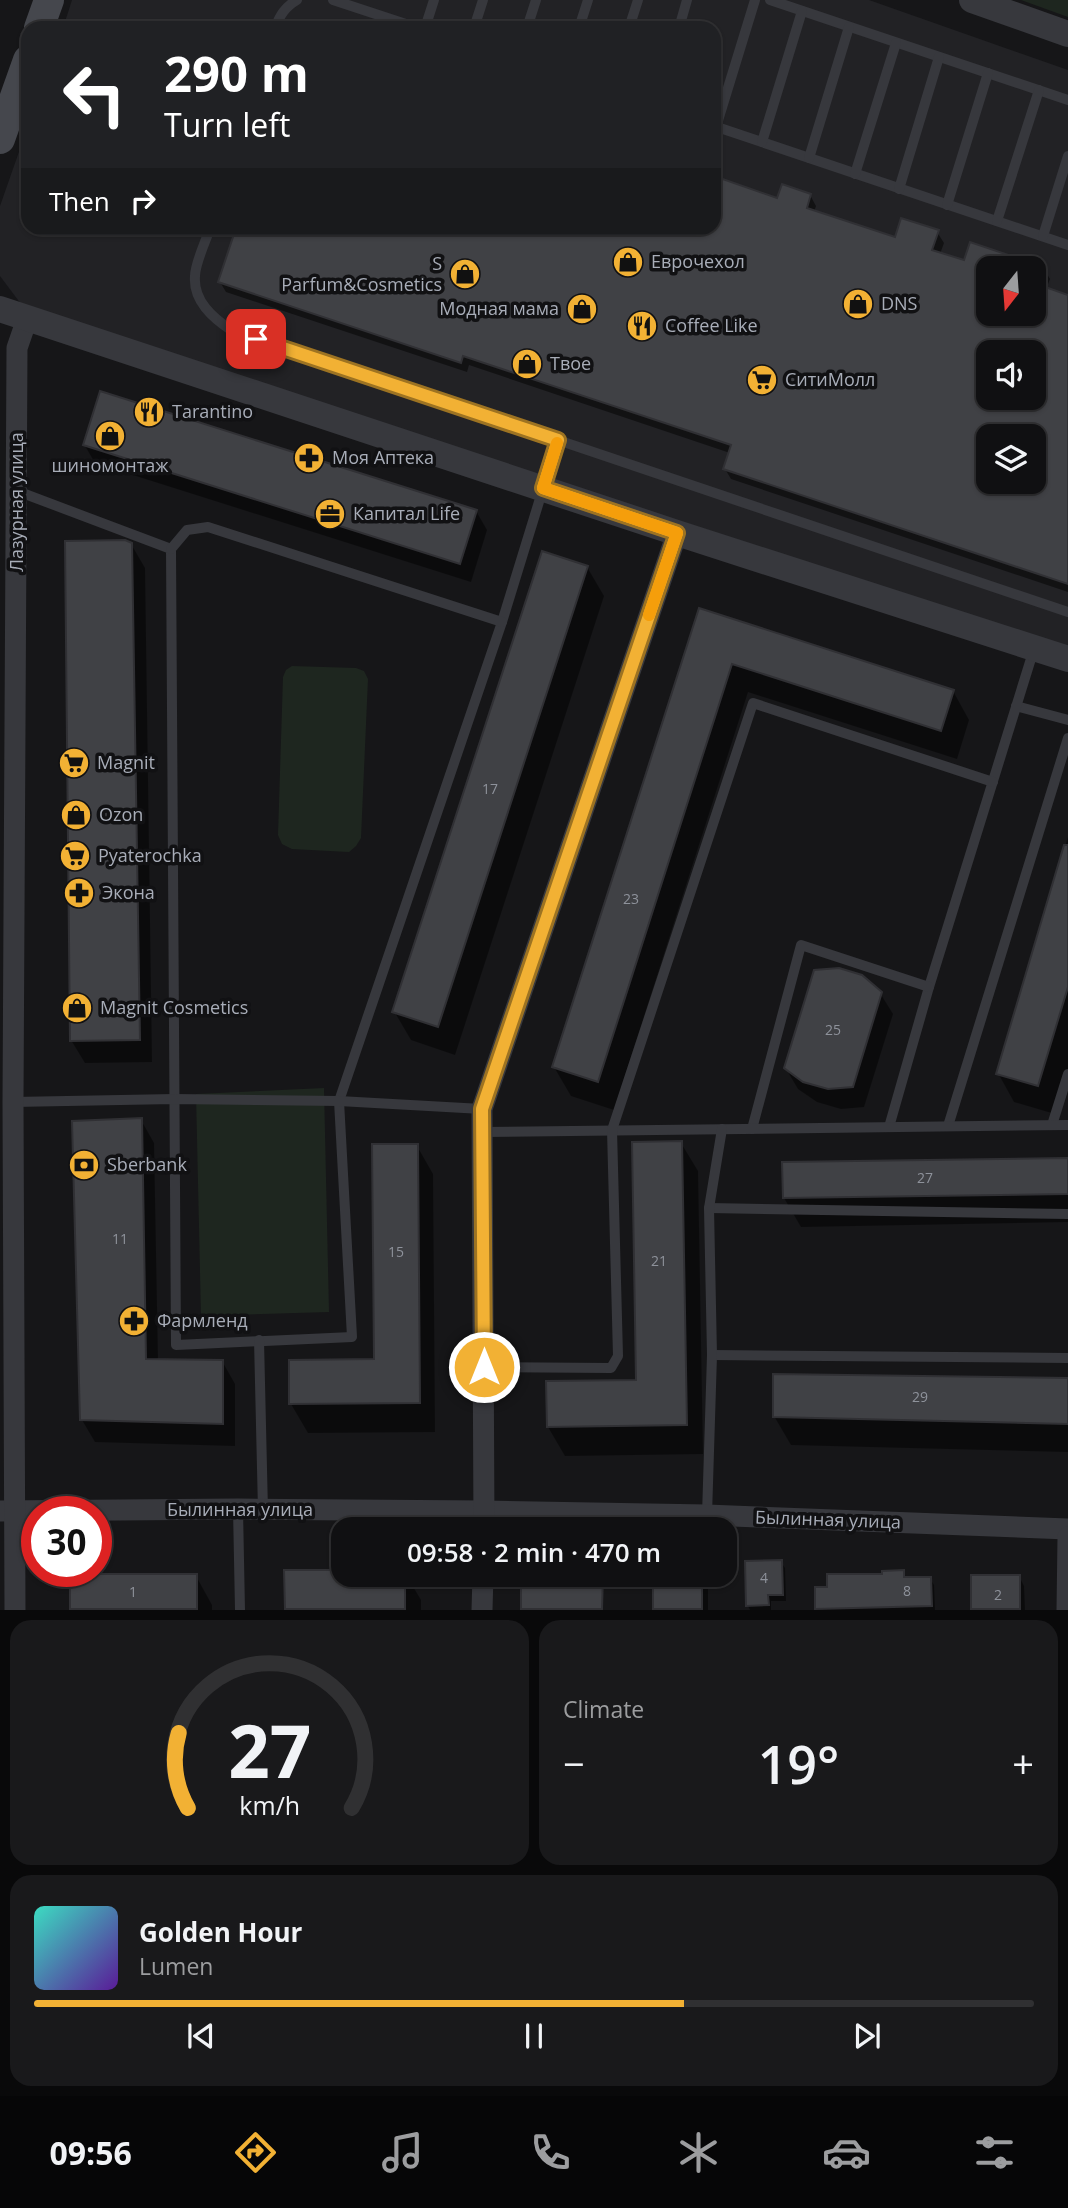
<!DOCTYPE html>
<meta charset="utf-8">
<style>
:root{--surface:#101012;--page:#19191b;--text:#f1f3f6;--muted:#9c9d9f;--line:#303032;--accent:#f2b134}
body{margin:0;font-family:"Open Sans",sans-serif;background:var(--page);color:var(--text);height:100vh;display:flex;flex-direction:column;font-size:26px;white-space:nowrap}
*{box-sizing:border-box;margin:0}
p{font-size:23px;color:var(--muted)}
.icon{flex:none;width:38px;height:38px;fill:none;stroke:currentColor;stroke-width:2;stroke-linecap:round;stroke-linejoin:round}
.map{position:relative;height:1610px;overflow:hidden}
.panel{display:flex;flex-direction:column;gap:10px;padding:10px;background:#09090a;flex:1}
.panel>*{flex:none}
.banner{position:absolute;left:21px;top:21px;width:700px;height:214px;border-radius:21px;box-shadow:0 2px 5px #0004,0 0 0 2px var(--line);background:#202124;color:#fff;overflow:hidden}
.needle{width:46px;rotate:197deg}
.tools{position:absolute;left:976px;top:256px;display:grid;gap:14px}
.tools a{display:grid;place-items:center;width:70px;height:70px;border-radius:14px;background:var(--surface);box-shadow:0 2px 5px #0004,0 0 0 2px var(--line);font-size:35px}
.speed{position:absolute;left:21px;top:1496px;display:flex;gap:14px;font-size:35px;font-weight:700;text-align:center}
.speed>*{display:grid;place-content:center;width:91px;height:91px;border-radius:50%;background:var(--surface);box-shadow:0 2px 5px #0004,0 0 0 2px var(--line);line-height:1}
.speed .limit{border:10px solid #d22;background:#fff;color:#111}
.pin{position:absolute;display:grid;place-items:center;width:60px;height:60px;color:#fff;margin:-30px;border-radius:14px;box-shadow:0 4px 10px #0006}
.me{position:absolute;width:77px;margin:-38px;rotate:0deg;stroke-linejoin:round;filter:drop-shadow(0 0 5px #0008)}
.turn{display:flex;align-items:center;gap:24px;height:147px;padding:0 28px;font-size:32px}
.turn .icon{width:91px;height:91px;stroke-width:2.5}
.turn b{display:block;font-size:49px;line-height:60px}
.then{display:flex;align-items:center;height:66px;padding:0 28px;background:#0003;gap:14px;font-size:26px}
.big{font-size:52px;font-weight:600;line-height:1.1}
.panel .widget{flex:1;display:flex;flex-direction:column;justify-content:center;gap:10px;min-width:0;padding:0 24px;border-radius:21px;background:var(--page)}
.panel .dial{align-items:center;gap:0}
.dial svg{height:182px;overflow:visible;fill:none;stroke:var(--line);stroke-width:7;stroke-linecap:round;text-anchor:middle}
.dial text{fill:var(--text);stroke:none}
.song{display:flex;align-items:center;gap:21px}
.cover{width:84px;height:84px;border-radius:10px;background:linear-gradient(135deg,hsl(170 70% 55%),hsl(270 70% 35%))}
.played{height:7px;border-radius:4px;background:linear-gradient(90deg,var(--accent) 65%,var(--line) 65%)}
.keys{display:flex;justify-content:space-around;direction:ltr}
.heat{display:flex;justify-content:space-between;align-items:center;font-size:38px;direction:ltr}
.panel .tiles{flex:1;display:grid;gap:10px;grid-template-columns:1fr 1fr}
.widget:last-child{grid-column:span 2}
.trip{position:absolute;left:331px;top:1517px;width:406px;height:70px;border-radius:21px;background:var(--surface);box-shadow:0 2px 5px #0004,0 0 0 2px var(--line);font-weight:600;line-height:70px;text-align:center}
.menu{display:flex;height:112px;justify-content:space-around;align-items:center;background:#060607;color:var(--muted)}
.menu .icon{width:49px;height:49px}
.menu .current{color:var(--accent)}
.menu b{font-size:32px;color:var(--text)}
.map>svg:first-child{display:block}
.built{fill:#222225;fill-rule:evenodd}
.green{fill:#1e261f}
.shadow{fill:#0007;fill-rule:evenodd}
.building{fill:#404145;stroke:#303034;stroke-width:2;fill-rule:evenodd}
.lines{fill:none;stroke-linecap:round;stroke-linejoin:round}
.service{stroke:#37383d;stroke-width:10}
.minor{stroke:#37383d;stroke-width:21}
.tertiary{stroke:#37383d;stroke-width:26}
.secondary{stroke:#45474d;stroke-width:30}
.route-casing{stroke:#9d7322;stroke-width:18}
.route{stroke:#f2b134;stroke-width:12}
.slow{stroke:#f59e0b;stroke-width:12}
.labels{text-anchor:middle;stroke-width:7;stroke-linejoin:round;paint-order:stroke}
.number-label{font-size:14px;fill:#8e929b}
.poi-label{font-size:18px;fill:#a8adb8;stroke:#111113;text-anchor:start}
.street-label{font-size:18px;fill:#a8adb8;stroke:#111113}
</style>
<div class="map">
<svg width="1068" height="1610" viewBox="0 0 1068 1610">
<rect width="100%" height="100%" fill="#161618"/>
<path class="built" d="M72 0H869L1068 70V647L24 308 0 276V206L28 126V228H714V28H63ZM989 268H1034V313H989ZM989 352H1034V397H989ZM989 436H1034V481H989Z"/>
<g class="green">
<polygon points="1021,0 1068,0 1068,17"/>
<polygon points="292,666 356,668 364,671 368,679 361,838 356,846 349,852 292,849 282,844 278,835 283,677 286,670"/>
<polygon points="324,1088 329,1312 201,1316 196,1094"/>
</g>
<g class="shadow">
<path d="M714 178 778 200 810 195 816 206 814 212 896 239 937 232 944 243 940 254 965 263 971 244 1044 269 1050 279 1046 289 1068 296V592L731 479 725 469 730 453 469 365 467 372 226 292 220 282 238 228H714ZM989 268H1034V313H989ZM989 352H1034V397H989ZM989 436H1034V481H989Z"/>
<polygon points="84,444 476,511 487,530 471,582 95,463"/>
<polygon points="131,544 145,568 152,1062 85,1063 71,1040"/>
<polygon points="587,567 604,596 455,1055 411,1040 394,1011"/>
<polygon points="700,610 953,691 969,720 957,759 748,692 614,1110 571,1096 554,1067"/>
<polygon points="1068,837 1068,1070 1055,1114 1014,1102 998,1073"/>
<polygon points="880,993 893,1014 864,1107 841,1109 817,1102 798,1089 785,1067"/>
<polygon points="141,1120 154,1143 158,1361 222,1361 235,1384 235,1446 95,1442 82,1420"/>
<polygon points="681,1143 698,1171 703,1454 565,1456 548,1427 638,1381"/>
<polygon points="417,1146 433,1174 435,1432 308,1433 291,1404 375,1361"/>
<polygon points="1068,1160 1068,1222 801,1227 784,1198"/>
<polygon points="1068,1379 1068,1452 791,1445 774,1416"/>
<polygon points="781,1562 785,1568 786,1601 771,1601 771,1610 750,1610 748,1606"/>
<polygon points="343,1571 343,1575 406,1575 421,1600 421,1610 287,1610 286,1572"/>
<polygon points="903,1572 907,1579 930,1578 934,1585 935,1610 817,1610 817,1589 829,1589"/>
<rect x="523" y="1575" width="80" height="35"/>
<polygon points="677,1575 708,1575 708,1610 655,1610 655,1578 677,1578"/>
<polygon points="72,1576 196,1576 212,1605 212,1610 72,1610"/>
<polygon points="1019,1576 1024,1586 1025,1610 973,1610 973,1577"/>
</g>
<g class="building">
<path d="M714 176 777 198 782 184 811 194 807 208 895 237 901 218 939 230 932 250 964 260 970 242 1038 265 1037 268H989V313H1034V283L1068 295V584L723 469 731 445 463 356 461 363 218 282 236 228H714ZM989 352H1034V397H989ZM989 436H1034V481H989Z"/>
<polygon points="100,391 477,510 460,564 83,445"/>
<polygon points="125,540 132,543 140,1040 70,1041 65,541"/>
<polygon points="542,551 588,566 438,1027 392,1012"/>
<polygon points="699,608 954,690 941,731 732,664 598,1082 552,1067"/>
<polygon points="1064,845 1068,845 1068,987 1038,1086 996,1074"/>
<polygon points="839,968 862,975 882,992 853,1087 828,1089 803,1082 784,1068 814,970"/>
<polygon points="142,1118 146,1359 223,1360 223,1424 80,1420 72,1121"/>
<polygon points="682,1141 687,1425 547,1427 546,1381 636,1380 632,1142"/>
<polygon points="372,1144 418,1144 420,1403 289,1404 289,1360 374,1359"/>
<polygon points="1068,1158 1068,1194 783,1198 782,1162"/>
<polygon points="773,1374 1068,1378 1068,1424 773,1417"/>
<polygon points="782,1560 783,1595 768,1595 769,1605 746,1606 745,1561"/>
<polygon points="284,1570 343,1570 343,1575 405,1575 405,1609 285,1609"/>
<polygon points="904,1570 904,1577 931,1577 932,1606 815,1609 815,1587 827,1587 827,1574 882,1574 882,1571"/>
<rect x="70" y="1574" width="127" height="35"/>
<polygon points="521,1575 603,1575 602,1609 521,1609"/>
<polygon points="675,1575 702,1575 702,1609 653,1609 653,1576 675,1577"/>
<rect x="971" y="1575" width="49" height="34"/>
</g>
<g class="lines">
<g class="service">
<polyline points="333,0 418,28"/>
<polyline points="770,0 1068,100"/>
<path d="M275 28C280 15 285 7 297 0"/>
<polyline points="425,28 434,0"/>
<polyline points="474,28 483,0"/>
<polyline points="527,28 536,0"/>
<polyline points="579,28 588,0"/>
<polyline points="629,28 638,0"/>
<polyline points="679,28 687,0"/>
<polyline points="714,126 1068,245"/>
<polyline points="716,127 755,0"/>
<polyline points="762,142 802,11"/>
<polyline points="809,158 849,27"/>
<polyline points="855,174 896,43"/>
<polyline points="899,189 939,57"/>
<polyline points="947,205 988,73"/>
<polyline points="997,221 1039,90"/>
<path d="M210 228C206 241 195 263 195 276 193 301 213 318 231 330L1068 612"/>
<polyline points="1043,236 1068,156"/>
<polyline points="17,491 171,549 176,1345 352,1337 339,1101 502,622 558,440"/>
<polyline points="171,549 187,530 208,527 502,622"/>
<polyline points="1016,706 1068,720"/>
<polyline points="13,1102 174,1099 339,1101 482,1109"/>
<polyline points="1052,1125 1068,1074"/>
<polyline points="948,1126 1068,738"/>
<polyline points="889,1127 929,987 1034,649"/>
<polyline points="752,1129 801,945 929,987"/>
<polyline points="482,1132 1068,1125"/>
<polyline points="709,1208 1068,1214"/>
<polyline points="259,1340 263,1511"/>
<polyline points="712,1355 1068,1358"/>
<polyline points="484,1367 611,1368 618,1356 612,1130 753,703 993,782"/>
<polyline points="238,1509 240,1610"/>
<polyline points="707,1515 712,1355 709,1208 722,1129"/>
</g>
<g class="minor">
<polyline points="0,1511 238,1509 484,1511 707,1515 1068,1529"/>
<polyline points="484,1530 482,1109 677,533"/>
<polyline points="15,1610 13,1102 17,348 27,319"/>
<polyline points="482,1610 483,1575"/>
<polyline points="1067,1610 1068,1537"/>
</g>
<g class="tertiary">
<polyline points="972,0 1068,34"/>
<polyline points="0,309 677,533 1068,659"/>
</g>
<g class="secondary">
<polyline points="39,28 49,0"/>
<polyline points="0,139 28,60"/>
</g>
</g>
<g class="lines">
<g class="route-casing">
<polyline id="route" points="256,339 558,440 543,488 677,533 482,1109 484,1367"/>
</g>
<use href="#route" class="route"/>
<polyline class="slow" points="557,443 543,488 677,533 649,615"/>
</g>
<defs>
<g id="shop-disc" transform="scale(1.575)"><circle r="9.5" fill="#f2b134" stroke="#111113"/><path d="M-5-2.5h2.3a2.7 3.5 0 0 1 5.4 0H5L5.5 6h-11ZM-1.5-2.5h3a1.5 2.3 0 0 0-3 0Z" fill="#111"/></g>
<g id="restaurant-disc" transform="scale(1.575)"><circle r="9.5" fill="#f2b134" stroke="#111113"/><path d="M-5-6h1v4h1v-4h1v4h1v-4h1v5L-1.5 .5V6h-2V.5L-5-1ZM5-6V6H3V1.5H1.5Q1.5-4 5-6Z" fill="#111"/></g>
<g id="supermarket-disc" transform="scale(1.575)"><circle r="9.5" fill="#f2b134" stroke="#111113"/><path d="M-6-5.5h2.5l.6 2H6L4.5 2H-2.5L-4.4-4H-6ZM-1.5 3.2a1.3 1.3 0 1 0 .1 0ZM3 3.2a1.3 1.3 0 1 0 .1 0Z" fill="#111"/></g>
<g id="pharmacy-disc" transform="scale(1.575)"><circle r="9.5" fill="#f2b134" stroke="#111113"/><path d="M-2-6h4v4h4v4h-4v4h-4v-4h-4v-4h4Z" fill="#111"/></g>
<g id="office-disc" transform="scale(1.575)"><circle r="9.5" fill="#f2b134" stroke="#111113"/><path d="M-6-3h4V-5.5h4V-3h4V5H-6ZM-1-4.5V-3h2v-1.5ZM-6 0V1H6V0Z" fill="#111"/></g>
<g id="bank-disc" transform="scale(1.575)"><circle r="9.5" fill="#f2b134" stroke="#111113"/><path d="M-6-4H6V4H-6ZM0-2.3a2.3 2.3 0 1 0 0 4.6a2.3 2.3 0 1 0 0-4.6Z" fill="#111"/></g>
</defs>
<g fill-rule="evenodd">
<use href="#shop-disc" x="628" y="262"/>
<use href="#shop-disc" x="465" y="274"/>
<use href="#shop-disc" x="858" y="304"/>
<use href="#shop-disc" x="582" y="309"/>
<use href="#restaurant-disc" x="642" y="326"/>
<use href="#shop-disc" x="527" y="364"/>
<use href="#supermarket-disc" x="762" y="380"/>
<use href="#restaurant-disc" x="149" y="412"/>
<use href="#shop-disc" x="110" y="436"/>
<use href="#pharmacy-disc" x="309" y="458"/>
<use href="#office-disc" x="330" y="514"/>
<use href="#supermarket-disc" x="74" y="763"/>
<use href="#shop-disc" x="76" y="815"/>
<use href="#supermarket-disc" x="75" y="856"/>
<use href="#pharmacy-disc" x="79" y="893"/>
<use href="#shop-disc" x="77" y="1008"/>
<use href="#bank-disc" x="84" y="1165"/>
<use href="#pharmacy-disc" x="134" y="1321"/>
</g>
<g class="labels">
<g class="number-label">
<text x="490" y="794">17</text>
<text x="631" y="904">23</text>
<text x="833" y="1035">25</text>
<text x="925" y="1183">27</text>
<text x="120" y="1244">11</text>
<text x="396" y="1257">15</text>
<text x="659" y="1266">21</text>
<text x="920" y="1402">29</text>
<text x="764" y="1583">4</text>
<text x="907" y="1596">8</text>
<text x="133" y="1597">1</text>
<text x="998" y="1600">2</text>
</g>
<g class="poi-label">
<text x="651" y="268">Еврочехол</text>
<text x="442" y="270" text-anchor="end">S<tspan x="442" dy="21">Parfum&amp;Cosmetics</tspan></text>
<text x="881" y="310">DNS</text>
<text x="559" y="315" text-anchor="end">Модная мама</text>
<text x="665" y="332">Coffee Like</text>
<text x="550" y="370">Твое</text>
<text x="785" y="386">СитиМолл</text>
<text x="172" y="418">Tarantino</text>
<text x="332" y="464">Моя Аптека</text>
<text x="110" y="472" text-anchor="middle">шиномонтаж</text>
<text x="353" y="520">Капитал Life</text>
<text x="97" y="769">Magnit</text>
<text x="99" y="821">Ozon</text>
<text x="98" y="862">Pyaterochka</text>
<text x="102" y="899">Экона</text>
<text x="100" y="1014">Magnit Cosmetics</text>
<text x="107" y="1171">Sberbank</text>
<text x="157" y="1327">Фармленд</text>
</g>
<g class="street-label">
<text transform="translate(17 502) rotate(-90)" y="6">Лазурная улица</text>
<text x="240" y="1516">Былинная улица</text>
<text transform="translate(828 1520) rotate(2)" y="6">Былинная улица</text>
</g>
</g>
</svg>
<div class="tools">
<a><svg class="needle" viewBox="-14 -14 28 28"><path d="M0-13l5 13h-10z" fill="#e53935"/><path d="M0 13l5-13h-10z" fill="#9c9d9f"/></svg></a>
<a><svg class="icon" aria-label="sound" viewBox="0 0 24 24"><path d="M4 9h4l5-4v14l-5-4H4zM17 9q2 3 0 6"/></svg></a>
<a><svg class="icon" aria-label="layers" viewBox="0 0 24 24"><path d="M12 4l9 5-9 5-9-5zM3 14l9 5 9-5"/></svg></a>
</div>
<div class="speed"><div class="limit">30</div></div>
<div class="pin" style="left:256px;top:339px;background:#d93025"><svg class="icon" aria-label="arrive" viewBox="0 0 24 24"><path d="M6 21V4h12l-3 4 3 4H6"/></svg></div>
<svg class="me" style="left:484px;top:1367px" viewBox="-20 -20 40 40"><circle r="17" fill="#f2b134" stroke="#fff" stroke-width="3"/><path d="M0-11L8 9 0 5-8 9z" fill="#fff"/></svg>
<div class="trip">09:58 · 2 min · 470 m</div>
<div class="banner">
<div class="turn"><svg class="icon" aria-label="left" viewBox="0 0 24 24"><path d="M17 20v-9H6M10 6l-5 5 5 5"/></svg><div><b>290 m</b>Turn left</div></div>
<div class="then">Then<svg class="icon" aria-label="right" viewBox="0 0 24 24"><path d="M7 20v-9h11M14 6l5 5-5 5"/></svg></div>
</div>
</div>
<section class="panel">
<div class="tiles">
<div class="widget dial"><svg viewBox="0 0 100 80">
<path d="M14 69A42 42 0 1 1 86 69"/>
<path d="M14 69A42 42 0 0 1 10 36" stroke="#f2b134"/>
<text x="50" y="56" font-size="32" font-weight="700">27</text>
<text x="50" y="72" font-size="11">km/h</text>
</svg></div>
<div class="widget"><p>Climate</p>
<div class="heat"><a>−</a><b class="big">19°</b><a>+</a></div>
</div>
<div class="widget">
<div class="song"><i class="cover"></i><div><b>Golden Hour</b><p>Lumen</p></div></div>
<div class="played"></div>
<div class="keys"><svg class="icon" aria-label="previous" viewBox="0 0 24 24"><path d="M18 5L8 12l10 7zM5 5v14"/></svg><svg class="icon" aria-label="pause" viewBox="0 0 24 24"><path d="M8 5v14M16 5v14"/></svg><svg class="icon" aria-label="next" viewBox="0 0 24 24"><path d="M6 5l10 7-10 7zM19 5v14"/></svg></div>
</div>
</div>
</section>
<nav class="menu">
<b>09:56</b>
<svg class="icon current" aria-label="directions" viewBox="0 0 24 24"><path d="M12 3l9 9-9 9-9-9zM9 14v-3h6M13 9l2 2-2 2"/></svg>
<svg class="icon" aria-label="music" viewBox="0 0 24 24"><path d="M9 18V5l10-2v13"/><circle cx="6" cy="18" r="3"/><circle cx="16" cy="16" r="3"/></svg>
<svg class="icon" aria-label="phone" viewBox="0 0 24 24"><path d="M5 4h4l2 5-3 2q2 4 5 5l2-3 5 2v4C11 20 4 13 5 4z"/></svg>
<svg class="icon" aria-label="climate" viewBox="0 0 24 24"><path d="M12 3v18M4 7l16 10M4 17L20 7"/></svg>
<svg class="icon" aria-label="car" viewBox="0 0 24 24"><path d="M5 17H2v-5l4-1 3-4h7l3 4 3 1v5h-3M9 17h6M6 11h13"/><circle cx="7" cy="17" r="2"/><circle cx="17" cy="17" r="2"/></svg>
<svg class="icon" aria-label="filters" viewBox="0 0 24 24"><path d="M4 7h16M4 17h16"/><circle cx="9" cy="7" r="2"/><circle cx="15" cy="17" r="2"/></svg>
</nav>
